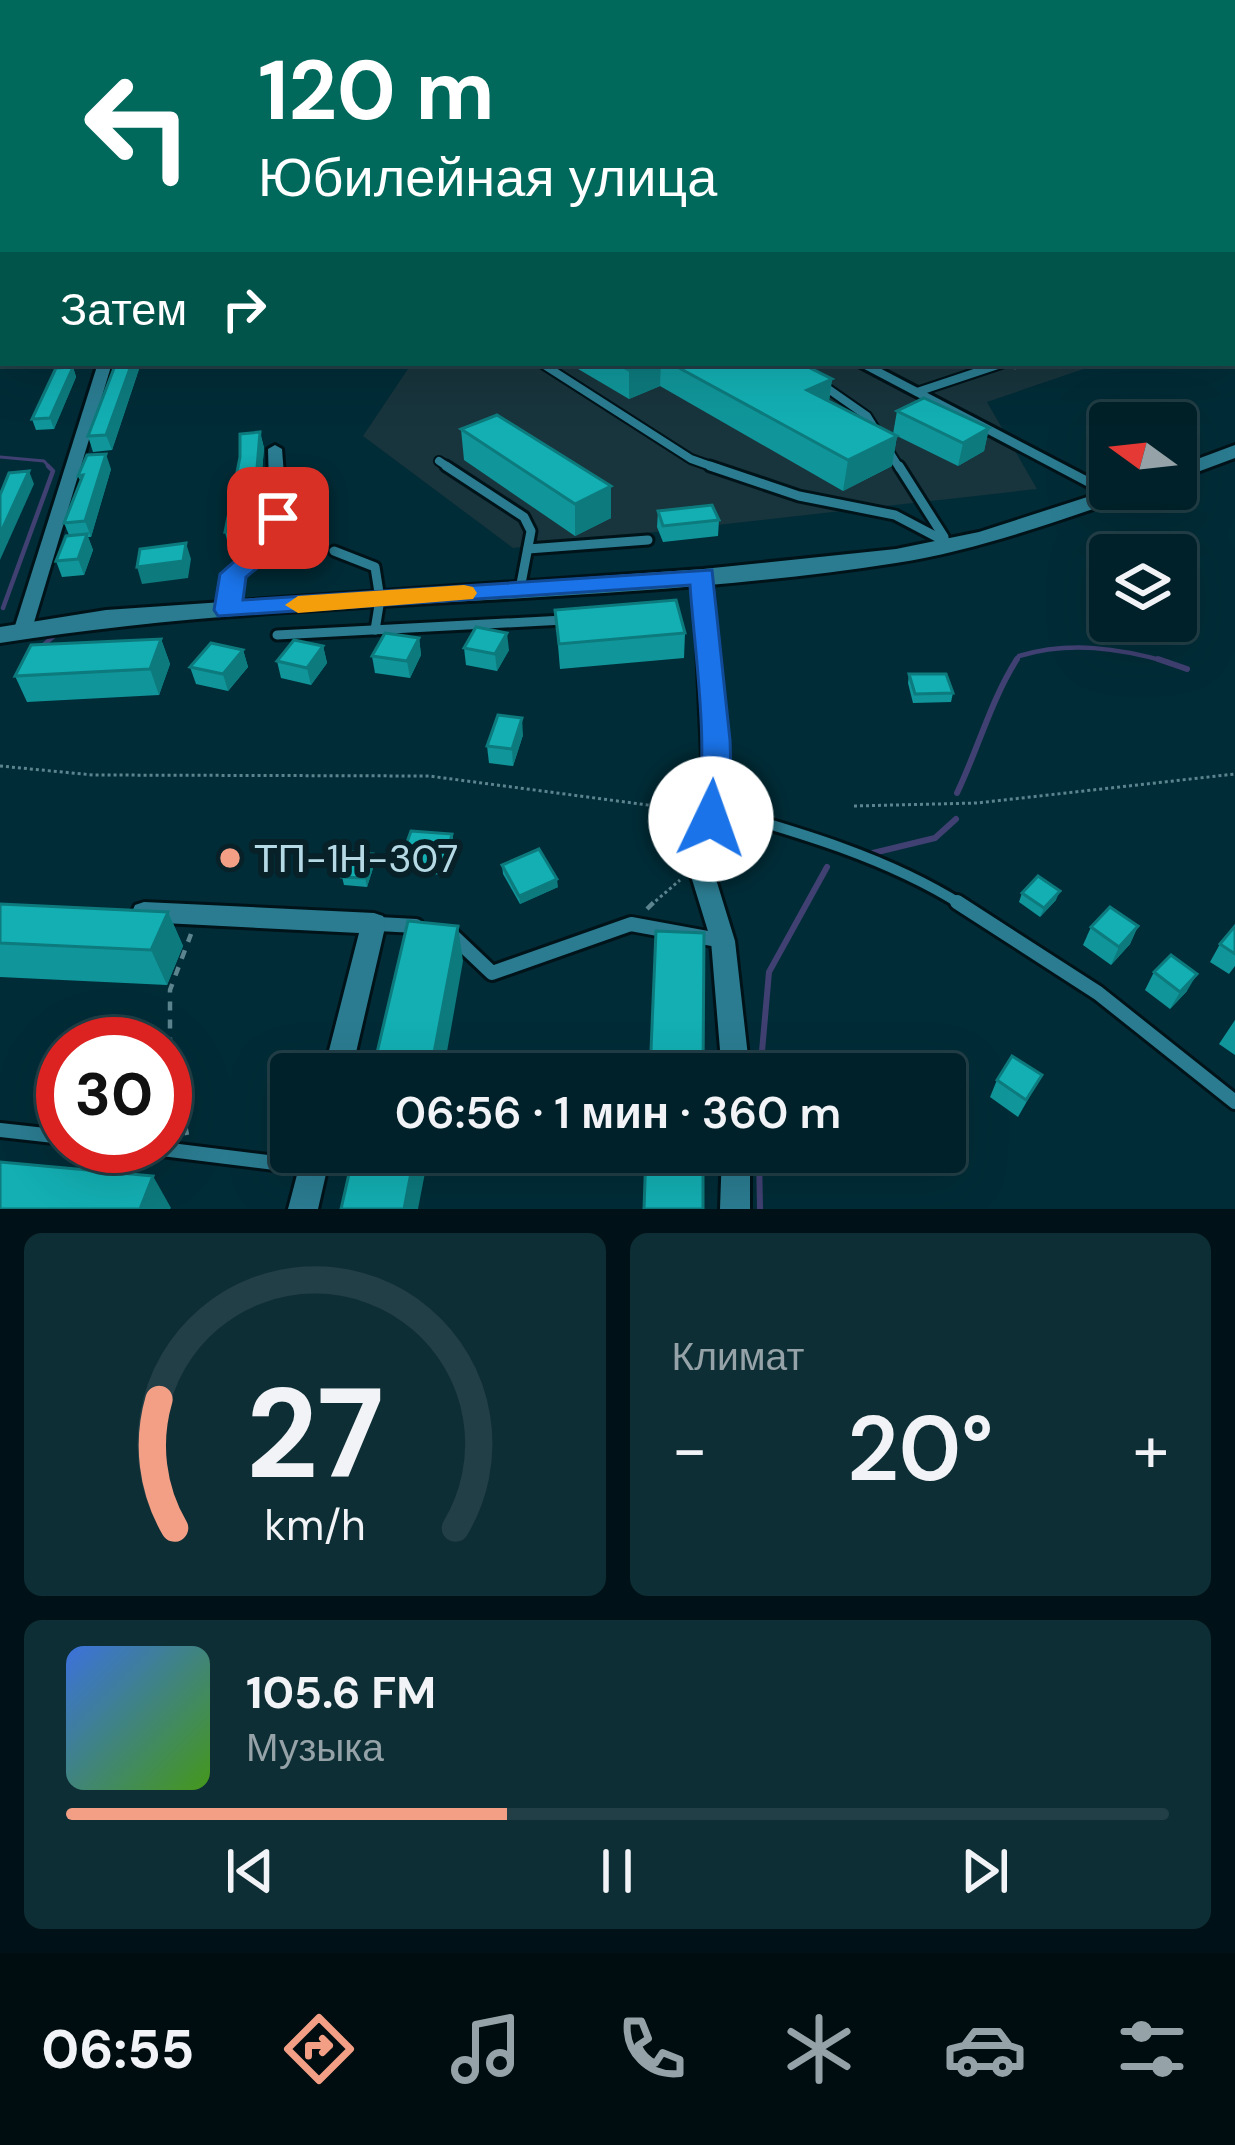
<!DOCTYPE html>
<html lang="ru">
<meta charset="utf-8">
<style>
:root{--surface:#002129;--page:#0e2e35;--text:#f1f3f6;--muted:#95a3a8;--line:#223e46;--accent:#f39f85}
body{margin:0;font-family:"DM Sans",sans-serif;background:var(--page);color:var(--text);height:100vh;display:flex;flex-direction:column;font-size:45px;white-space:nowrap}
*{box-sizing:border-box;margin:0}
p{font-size:39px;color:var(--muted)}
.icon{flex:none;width:66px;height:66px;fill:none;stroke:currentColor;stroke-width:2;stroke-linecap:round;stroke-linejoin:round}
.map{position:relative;height:1209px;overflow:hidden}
.drawer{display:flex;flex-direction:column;gap:24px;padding:24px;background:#001217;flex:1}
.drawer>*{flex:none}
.hud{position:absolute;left:0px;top:0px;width:1236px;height:366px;box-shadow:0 12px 48px #0002,0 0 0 3px var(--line);background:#00695c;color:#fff;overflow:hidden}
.needle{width:78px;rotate:285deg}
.buttons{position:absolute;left:1089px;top:402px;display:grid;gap:24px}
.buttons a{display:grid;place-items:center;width:108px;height:108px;border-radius:12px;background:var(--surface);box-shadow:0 12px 48px #0002,0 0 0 3px var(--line);font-size:60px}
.speed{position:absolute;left:36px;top:1017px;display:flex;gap:24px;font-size:60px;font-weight:700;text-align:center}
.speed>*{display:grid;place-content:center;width:156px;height:156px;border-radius:50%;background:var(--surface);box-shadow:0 12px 48px #0002,0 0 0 3px var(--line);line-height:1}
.speed .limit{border:18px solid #d22;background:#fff;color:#111}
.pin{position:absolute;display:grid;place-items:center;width:102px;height:102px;color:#fff;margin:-51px;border-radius:24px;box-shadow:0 6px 18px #0006}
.me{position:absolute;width:132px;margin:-66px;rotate:3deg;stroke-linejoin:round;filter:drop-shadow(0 0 9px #0008)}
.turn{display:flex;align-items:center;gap:42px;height:252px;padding:0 60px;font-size:54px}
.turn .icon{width:156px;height:156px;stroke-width:2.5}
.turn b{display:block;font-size:84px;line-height:102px}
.then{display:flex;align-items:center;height:114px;padding:0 60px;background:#0003;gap:24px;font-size:45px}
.big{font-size:90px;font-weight:600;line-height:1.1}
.drawer .tile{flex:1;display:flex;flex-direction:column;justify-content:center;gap:18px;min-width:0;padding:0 42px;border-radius:18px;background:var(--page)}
.drawer .dial{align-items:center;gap:0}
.dial svg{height:312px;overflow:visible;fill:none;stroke:var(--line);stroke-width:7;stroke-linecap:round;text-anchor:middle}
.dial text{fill:var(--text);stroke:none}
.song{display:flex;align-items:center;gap:36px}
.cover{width:144px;height:144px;border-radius:18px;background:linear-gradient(135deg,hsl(220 70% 55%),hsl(100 70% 35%))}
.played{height:12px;border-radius:6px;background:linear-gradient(90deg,var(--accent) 40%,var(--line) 40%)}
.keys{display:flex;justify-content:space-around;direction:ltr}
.heat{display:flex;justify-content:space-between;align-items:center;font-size:66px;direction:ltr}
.drawer .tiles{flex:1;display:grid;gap:24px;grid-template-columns:1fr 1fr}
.tile:last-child{grid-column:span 2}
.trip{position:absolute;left:270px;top:1053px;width:696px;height:120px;border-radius:12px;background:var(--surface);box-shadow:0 12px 48px #0002,0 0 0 3px var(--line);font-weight:600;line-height:120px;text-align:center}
.tabs{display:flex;height:192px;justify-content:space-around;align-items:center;background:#000d10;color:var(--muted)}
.tabs .icon{width:84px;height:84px}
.tabs .on{color:var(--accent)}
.tabs b{font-size:54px;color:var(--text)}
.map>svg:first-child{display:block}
.built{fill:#18343c}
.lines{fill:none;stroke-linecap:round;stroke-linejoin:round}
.stream-far2{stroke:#404172;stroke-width:3}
.stream-far1{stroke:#404172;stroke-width:4.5}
.stream{stroke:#404172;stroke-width:6}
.service-far3-casing{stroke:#001319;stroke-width:12}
.service-far2-casing{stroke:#001319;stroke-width:15}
.service-far1-casing{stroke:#001319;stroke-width:16}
.service-casing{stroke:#001319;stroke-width:20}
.minor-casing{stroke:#001319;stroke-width:6}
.secondary-casing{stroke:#001319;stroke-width:6}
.path-far1{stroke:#5c848f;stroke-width:3;stroke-dasharray:3 3;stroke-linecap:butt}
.path{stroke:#5c848f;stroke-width:4.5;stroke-dasharray:9 9;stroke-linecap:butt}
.service-far3{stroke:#2b7c91;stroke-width:8}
.service-far2{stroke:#2b7c91;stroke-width:9}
.service-far1{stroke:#2b7c91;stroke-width:10}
.service{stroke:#2b7c91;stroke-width:14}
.minor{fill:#2b7c91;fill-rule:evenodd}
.secondary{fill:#2b7c91;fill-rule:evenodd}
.wall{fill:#10969a}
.shaded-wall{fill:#0d7a7d}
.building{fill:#13afb3;stroke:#0d7a7d;stroke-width:3}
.route{fill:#1a73e8;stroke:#114b97;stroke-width:3}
.slow{fill:#f59e0b}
.poi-dot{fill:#f39f85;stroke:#082128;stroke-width:4.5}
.labels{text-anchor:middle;stroke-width:12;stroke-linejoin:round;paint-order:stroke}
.near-poi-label{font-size:39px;fill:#b6dae5;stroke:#082128;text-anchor:start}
</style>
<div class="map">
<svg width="1235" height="1209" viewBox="0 0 1235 1209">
<rect width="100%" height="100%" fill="#002c37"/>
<polygon class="built" points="412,363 1101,363 987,402 1037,489 513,548 363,436"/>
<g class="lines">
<g class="stream-far2">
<polyline points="0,278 3,272"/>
<polyline points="0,457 44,461 51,469"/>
</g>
<g class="stream-far1">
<polyline points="3,608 53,471 48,466"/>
<polyline points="40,648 54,636"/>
<path d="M1015 662 1019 656C1070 641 1118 648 1168 662"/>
</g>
<g class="stream">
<polyline points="1158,659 1187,669"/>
<path d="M957 793C978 749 991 700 1017 659"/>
<polyline points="873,853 935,838 956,819"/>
<polyline points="760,1074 769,972 827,867"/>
<polyline points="759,1152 760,1209"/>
</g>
<g class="service-far3-casing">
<g id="service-far3">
<polyline points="541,363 691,459 719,469"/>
<polyline points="824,386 867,416 900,469"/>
<polyline points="917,392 1004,363"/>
<polyline points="439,461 451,469"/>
</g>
</g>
<g class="service-far2-casing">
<g id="service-far2">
<polyline points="446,466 524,517 531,531 520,589"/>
<polyline points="710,466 799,496 895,515 952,545"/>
<polyline points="899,466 944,537"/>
<polyline points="528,549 648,540"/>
<polyline points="334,551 375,567 380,599 375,630"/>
<polyline points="277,635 564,620"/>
</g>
</g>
<g class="service-far1-casing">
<path id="service-far1" d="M714 808C798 832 888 858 962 905"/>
</g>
<g class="service-casing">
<g id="service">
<polyline points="957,902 1098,993 1235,1102"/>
<polyline points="378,924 416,926"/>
<polyline points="453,936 492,973 631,924 718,940"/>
<polyline points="0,1130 63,1137"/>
<polyline points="138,1146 308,1167"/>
</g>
</g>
<g class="minor-casing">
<g id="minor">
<polygon points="98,363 112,363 32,629 23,635 16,633 14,629"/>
<polygon points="853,363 870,363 1123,495 1115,500 1109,498"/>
<polygon points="275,445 282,449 285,488 282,519 267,549 241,576 237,610 228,616 222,614 219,610 224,574 255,543 266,519 269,488 268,449"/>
<polygon points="703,571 712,576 726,804 711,863 735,941 750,1074 722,1074 711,941 687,863 704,804 694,576"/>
<polygon points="144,902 374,913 383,916 386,923 351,1074 323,1074 359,933 144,922 135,919 132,912 135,905"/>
<polygon points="303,1152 331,1152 318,1209 288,1209"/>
<polygon points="722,1152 750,1152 750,1209 720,1209"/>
</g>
</g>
<g class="secondary-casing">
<g id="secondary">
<polygon points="1235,445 1235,458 1176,480 1176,467"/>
<path d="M1112 489H1143L1140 493C1060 520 980 550 896 563 599 609 296 595 0 643V627L106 610 703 569 896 549 979 532Z"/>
</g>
</g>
<g class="path-far1">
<polyline points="1014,368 1035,363"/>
<polyline points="0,766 93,775 429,776 693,811"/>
<polyline points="854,806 977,803 1235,774"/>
<polyline points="651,905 680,880"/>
</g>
<g class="path">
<polyline points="647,909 654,902"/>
<polyline points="187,1135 170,1045 170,990 191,934"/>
</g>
<use href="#service-far3" class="service-far3"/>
<use href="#service-far2" class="service-far2"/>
<use href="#service-far1" class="service-far1"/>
<use href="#service" class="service"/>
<use href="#minor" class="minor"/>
<use href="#secondary" class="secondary"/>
</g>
<g class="wall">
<polygon points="132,363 139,363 140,366 112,450 93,452 88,436"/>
<polygon points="568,363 800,363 832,379 829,401 893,434 897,411 989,428 984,451 958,466 897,436 892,466 843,491 660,386 629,399"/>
<polygon points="73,367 76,377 54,429 36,430 32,419"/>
<polygon points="461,429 611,486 611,518 575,536 464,460"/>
<polygon points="260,432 264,448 261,484 251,541 245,547 229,548 225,532"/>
<polygon points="111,469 91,537 88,537 93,550 84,575 62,577 56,561 69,535 64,523 81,482 78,476"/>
<polygon points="658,511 719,520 718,536 663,542 657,527"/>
<polygon points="555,610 685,633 684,658 560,669"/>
<polygon points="419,638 421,655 410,678 375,673 372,656"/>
<polygon points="161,639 170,664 159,695 27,702 15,676"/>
<polygon points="323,646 327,663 311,685 281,678 277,661"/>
<polygon points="464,648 509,650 497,671 466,665"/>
<polygon points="243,650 248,667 228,691 196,684 190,667"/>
<polygon points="909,674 953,693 951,702 913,703 908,683"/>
<polygon points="523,735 513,766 489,763 487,746"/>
<polygon points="452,834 454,843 445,875 415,873 414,864 417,854 408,854 406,845"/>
<polygon points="375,862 367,887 344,885 342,877"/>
<polygon points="502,865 558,887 520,904 503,874"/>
<polygon points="1022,893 1056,900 1040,917 1019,902"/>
<polygon points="0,904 168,912 183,946 167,985 0,977"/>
<polygon points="1138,926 1130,944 1111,965 1083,945 1091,927"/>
<polygon points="1235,926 1235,966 1229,974 1210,962 1220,944"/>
<polygon points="1154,972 1187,991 1170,1009 1145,990"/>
<polygon points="1235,1020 1235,1055 1219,1044"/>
<polygon points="1042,1075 1018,1117 990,1097 997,1080"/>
</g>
<g class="shaded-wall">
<polygon points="132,363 139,363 140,366 112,450 106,435"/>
<polygon points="648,363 661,363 660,386 629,399 629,370"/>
<polygon points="73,367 76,377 54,429 50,418"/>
<polygon points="832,379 828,408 807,390"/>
<polygon points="989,428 984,451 958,466 963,443"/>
<polygon points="260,432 264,448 261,484 251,541 245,547 241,530"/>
<polygon points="897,436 892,466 843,491 848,460"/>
<polygon points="106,454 111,469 91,537 85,521"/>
<polygon points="29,471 34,484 0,560 0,534"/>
<polygon points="611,486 611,518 575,536 575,504"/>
<polygon points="87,534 93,550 84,575 78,559"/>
<polygon points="186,543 191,559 188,578 142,584 137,567"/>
<polygon points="507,633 509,650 497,671 495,654"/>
<polygon points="419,638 421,655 410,678 407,661"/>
<polygon points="161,639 170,664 159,695 150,669"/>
<polygon points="323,646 327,663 311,685 307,668"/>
<polygon points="243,650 248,667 228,691 223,674"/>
<polygon points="522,718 523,735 513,766 512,749"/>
<polygon points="452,834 454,843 445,875 444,866"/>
<polygon points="373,854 375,862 367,887 365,878"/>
<polygon points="557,879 558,887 520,904 519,896"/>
<polygon points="1060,891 1056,900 1040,917 1044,908"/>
<polygon points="168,912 183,946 167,985 151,950"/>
<polygon points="458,926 463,961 443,1074 430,1074"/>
<polygon points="1138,926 1130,944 1111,965 1119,947"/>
<polygon points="1197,974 1187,991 1170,1009 1180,992"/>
<polygon points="415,1152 429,1152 418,1209 404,1209"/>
<polygon points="153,1176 171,1208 170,1209 140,1209"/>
</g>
<g class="building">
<polygon points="116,363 132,363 106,435 88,436"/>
<polygon points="616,363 648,363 629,370"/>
<polygon points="670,363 800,363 832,379 807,390 897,436 848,460"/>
<polygon points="73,367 50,418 32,419 56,368"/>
<polygon points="924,398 989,428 963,443 897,411"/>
<polygon points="497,415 611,486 575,504 461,429"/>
<polygon points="260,432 257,468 247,525 241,530 225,532 240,457 240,434"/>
<polygon points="106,454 85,521 64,523 83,475 78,476 87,455"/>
<polygon points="29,471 0,534 0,495 9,473"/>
<polygon points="712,505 719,520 663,526 658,511"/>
<polygon points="87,534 78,559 56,561 66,536"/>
<polygon points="186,543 183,561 137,567 140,549"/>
<polygon points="676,600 685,633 559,644 555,610"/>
<polygon points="476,627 507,633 495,654 464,648"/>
<polygon points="385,633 419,638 407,661 372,656"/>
<polygon points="161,639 150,669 15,676 31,645"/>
<polygon points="294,640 323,646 307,668 277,661"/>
<polygon points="211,643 243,650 223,674 190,667"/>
<polygon points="909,674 946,674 953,693 915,694"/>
<polygon points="498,715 522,718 512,749 487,746"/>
<polygon points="411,831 452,834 444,866 414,864 419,846 406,845"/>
<polygon points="539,849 557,879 519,896 502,865"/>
<polygon points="350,852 373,854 365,878 342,877"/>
<polygon points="1038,876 1060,891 1044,908 1022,893"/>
<polygon points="0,904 168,912 151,950 0,943"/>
<polygon points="1110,907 1138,926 1119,947 1091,927"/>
<polygon points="408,921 458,926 430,1074 372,1074"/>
<polygon points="1235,926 1235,954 1220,944"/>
<polygon points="656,931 704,933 703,1074 650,1074"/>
<polygon points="1171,955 1197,974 1180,992 1154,972"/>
<polygon points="1012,1056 1042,1075 1026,1100 997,1080"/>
<polygon points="354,1152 415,1152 404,1209 341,1209"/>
<polygon points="646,1152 703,1152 703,1209 644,1209"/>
<polygon points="0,1162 153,1176 140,1209 0,1209"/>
</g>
<linearGradient id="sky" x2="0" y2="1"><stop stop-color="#00181e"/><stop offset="0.53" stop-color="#264b5e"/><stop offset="1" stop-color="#264b5e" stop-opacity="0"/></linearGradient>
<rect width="1235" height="359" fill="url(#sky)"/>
<path class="route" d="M278 511 290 518 272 556 246 577 243 600 712 570 730 740 732 804 723 829 711 832 699 829 694 819C712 763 694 647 690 585L218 616 214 610 220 574 252 546 269 513Z"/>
<polygon class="slow" points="464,585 473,587 477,593 473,599 298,613 285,605 298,596"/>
<circle class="poi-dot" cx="230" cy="858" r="12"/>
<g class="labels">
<g class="near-poi-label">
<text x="254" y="872">ТП-1Н-307</text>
</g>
</g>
</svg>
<div class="buttons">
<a><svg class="needle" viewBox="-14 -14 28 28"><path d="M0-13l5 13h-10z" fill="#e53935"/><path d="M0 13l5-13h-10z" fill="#95a3a8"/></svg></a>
<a><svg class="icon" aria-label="layers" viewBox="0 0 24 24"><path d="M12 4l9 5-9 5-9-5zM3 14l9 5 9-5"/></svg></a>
</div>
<div class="speed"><div class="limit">30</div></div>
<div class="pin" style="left:278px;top:518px;background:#d93025"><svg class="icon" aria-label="arrive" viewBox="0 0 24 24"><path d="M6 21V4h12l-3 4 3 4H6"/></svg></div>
<svg class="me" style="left:711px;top:819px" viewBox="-20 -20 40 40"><circle r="19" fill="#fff"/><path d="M0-13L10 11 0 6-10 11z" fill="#1a73e8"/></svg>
<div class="trip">06:56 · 1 мин · 360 m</div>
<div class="hud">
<div class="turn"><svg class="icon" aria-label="left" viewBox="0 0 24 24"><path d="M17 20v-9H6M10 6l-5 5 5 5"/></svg><div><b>120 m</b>Юбилейная улица</div></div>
<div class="then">Затем<svg class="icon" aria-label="right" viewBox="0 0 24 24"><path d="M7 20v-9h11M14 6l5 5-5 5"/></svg></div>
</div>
</div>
<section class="drawer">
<div class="tiles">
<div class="tile dial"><svg viewBox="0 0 100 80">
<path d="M14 69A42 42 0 1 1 86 69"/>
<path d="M14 69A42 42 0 0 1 10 36" stroke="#f39f85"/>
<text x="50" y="56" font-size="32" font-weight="700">27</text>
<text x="50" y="72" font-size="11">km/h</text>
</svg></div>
<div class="tile"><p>Климат</p>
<div class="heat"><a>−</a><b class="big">20°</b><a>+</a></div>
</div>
<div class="tile">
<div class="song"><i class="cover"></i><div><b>105.6 FM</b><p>Музыка</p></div></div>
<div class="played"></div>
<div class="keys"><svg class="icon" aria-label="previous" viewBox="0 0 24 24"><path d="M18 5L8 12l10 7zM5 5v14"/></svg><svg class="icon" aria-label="pause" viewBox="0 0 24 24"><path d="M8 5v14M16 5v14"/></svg><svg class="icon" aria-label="next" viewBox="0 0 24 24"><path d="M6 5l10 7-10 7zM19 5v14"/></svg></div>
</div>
</div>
</section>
<nav class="tabs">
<b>06:55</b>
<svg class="icon on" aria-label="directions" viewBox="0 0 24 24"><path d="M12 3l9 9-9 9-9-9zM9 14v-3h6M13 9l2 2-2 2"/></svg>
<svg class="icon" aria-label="music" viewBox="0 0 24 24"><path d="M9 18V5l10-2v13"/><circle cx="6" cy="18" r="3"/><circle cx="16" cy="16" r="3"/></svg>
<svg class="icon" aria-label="phone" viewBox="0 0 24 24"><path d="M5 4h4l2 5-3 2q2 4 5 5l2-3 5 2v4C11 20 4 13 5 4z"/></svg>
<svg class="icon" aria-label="climate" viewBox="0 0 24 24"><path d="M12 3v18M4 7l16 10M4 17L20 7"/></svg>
<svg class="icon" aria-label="car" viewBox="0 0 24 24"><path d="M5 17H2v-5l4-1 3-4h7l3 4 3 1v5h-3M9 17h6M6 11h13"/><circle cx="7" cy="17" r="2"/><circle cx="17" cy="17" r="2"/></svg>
<svg class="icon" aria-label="filters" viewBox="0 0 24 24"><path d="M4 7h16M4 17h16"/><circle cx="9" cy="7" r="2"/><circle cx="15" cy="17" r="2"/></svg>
</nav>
